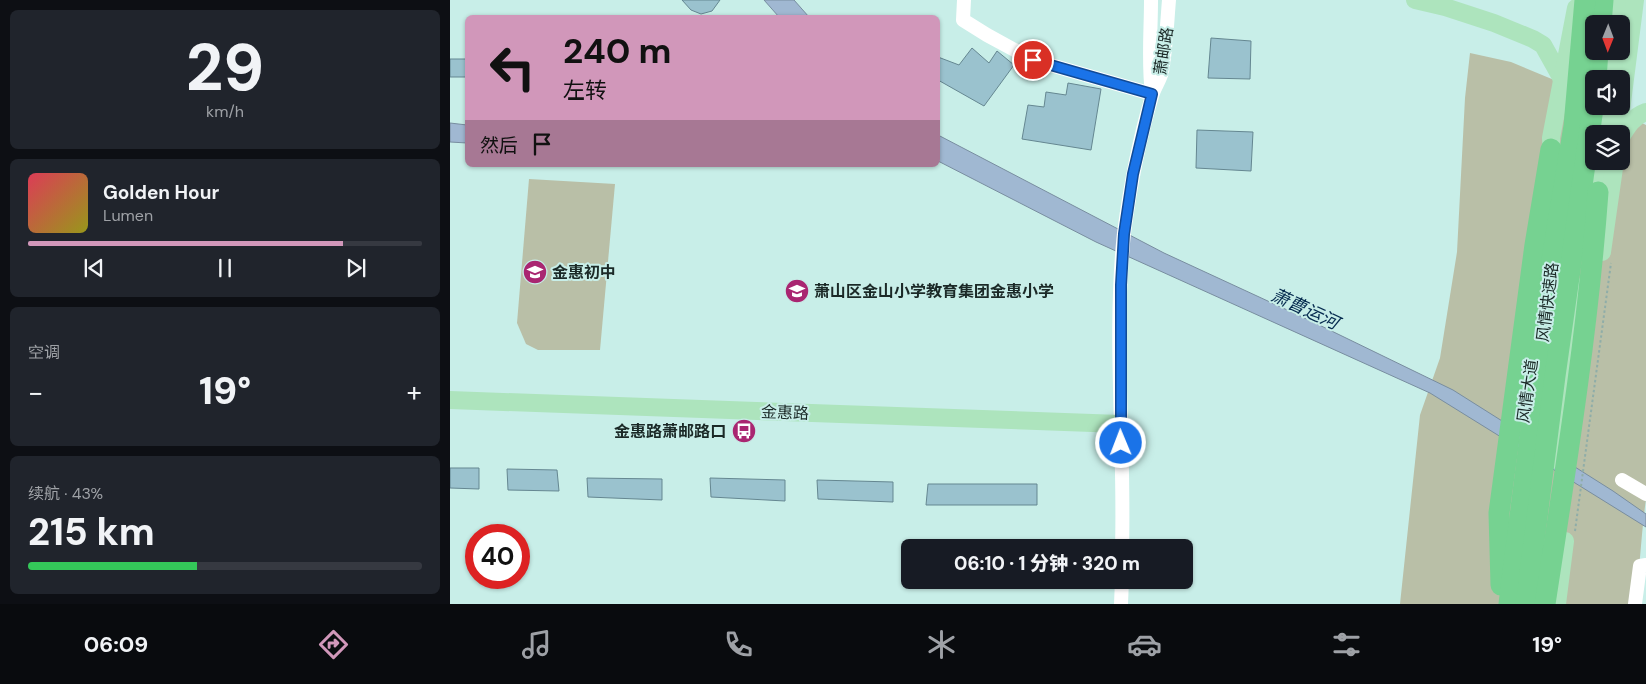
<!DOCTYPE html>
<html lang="zh">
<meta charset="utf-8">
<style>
:root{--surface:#171b24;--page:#20242c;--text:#f1f3f6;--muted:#9ea1a6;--line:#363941;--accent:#d197ba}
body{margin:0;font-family:"DM Sans","Noto Sans SC",sans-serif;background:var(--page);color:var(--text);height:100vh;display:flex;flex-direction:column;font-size:19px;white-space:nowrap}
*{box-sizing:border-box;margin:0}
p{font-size:16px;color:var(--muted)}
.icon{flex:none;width:28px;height:28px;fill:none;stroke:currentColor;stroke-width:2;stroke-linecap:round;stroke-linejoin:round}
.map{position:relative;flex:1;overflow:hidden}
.sheet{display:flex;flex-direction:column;gap:10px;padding:10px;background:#0d0f14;width:450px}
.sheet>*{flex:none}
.hud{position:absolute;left:15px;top:15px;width:475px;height:152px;border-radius:8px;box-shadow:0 1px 4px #0004;background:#d197ba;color:#111;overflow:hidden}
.needle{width:32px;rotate:181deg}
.buttons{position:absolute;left:1135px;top:15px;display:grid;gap:10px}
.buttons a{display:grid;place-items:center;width:45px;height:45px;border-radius:8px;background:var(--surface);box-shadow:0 1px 4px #0004;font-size:25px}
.speed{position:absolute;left:15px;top:524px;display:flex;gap:10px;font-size:25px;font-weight:700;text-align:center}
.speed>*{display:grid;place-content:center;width:65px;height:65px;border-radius:50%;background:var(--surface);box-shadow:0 1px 4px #0004;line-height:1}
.speed .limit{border:8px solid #d22;background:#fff;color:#111}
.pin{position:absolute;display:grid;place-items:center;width:42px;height:42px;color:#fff;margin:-21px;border:2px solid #fff;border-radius:50%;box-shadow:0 1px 5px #0007}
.me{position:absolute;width:55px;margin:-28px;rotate:359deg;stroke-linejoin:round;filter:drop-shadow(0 0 4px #0008)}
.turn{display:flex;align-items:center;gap:18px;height:105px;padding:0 15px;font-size:22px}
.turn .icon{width:65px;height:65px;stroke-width:2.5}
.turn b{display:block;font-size:35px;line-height:42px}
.then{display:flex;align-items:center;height:48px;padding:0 15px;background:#0003;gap:10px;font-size:19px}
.big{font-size:38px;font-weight:800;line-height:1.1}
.sheet .tile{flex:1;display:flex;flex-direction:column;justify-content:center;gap:8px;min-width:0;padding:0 18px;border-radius:8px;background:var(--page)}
.sheet .dial{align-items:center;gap:0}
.dial b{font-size:65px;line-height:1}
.song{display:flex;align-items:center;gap:15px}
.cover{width:60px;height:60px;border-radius:8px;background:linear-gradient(135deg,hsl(350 70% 55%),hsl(60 70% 35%))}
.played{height:5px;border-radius:2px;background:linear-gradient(90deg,var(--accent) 80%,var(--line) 80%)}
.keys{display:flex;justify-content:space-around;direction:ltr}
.heat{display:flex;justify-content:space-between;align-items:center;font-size:28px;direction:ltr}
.charge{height:8px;border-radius:4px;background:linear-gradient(90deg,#34c759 43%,var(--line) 0)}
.trip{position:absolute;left:451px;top:539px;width:292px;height:50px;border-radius:8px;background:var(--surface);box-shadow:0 1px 4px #0004;font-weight:800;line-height:50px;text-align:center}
.dock{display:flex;height:80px;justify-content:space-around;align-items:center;background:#090b0e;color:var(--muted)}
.dock .icon{width:35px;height:35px}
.dock .on{color:var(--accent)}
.dock b{font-size:22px;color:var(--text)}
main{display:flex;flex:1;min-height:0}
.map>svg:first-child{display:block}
.green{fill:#b9bfa7;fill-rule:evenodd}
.water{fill:#a0b8d2;stroke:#788d9f}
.building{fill:#9ac2ce;stroke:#658791}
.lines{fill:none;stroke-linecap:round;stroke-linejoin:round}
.path{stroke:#8fada8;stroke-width:2;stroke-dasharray:2.5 2.5;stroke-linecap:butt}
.minor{stroke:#fff;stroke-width:14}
.major{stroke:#ade4bd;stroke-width:18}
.highway{stroke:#76d291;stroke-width:21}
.route-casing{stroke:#114b97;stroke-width:12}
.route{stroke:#1a73e8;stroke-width:9}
.labels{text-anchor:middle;stroke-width:4;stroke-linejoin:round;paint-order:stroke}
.street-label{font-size:16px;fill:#1b2927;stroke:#c8eee8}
.poi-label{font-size:16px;font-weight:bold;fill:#1b2927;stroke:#c8eee8;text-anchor:start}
.water-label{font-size:18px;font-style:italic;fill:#062b4f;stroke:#c8eee8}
</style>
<main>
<section class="sheet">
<div class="tile dial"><b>29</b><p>km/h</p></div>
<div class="tile">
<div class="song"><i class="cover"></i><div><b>Golden Hour</b><p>Lumen</p></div></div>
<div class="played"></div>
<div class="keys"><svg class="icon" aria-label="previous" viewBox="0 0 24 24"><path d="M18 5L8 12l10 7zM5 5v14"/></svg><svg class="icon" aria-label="pause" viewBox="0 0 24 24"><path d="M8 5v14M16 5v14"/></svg><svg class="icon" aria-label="next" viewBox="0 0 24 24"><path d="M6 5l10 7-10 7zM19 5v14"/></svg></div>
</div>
<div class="tile"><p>空调</p>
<div class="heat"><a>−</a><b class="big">19°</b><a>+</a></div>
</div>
<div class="tile"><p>续航 · 43%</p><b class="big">215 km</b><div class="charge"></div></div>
</section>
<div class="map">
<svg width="1196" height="604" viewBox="0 0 1196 604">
<rect width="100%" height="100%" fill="#c8eee8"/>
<g class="green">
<path d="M1020 53 1061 62 1109 82 1196 125V499C1191 534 1190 569 1185 604H950L970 415 990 358 1007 252 1015 98ZM1144 134H1171V161H1144Z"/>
<polygon points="79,179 165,184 150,350 88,350 76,344 67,323"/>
</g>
<g class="water">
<polygon points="314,0 344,0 359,17 329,17"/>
<polygon points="0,123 17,125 17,143 0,142"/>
<polygon points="488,135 714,253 861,321 1003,390 1163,491 1196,514 1196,527 980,393 646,242 488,161"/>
</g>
<g class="building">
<polygon points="232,0 270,0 262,11 251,14 241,10"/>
<polygon points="761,38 801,41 800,79 758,78"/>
<polygon points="522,48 539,63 547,51 564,65 534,106 488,80 488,57 509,65"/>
<rect x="0" y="59" width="18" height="18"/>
<polygon points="618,83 651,89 641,150 572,139 578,105 594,107 596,92 616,95"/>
<polygon points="747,130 803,132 801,171 746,168"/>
<polygon points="0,468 29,468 29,489 0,488"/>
<polygon points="57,469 107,470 109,491 58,490"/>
<polygon points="137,478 212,479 212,500 138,497"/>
<polygon points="260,478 335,480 335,501 261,497"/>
<polygon points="367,480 443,482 443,502 368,499"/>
<polygon points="478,484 587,484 587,505 476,505"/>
</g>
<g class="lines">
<polyline class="path" points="1125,531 1161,263"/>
<g class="minor">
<polyline points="514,0 513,20 537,35 583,60 702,94"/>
<path d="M701 0C701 31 698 63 702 94"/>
<polyline points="1172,480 1196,494"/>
<path d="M672 548C675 444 663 337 674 233 680 187 689 140 702 96 704 88 710 80 712 72 716 48 717 24 719 0"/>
<polyline points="671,604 672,580"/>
<polyline points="1185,604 1190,566 1196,565"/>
</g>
<g class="major">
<polyline points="965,0 995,7 1044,23 1083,39 1093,45 1112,79"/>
<polyline points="1165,24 1168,0"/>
<polyline points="1159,79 1162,51"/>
<polyline points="1154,134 1156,106"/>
<polyline points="1168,134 1185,0"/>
<path d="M1171 137C1178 125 1183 117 1196 112"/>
<polyline points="1102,162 1101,138 1126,8"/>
<polyline points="1145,203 1151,161"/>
<polyline points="1152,252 1165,161"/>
<polyline points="0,400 670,424"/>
<polyline points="1107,460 1127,287"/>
<polyline points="1107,604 1115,541"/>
</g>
<g class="highway">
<polyline points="1151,24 1153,0"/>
<polyline points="1146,79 1148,51"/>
<polyline points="1051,585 1049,513 1085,245 1101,149"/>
<polyline points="1059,604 1103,253 1124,126 1135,0"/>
<polyline points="1076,604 1105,376 1144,101"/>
<path d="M1095 604C1116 467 1138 330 1148 192"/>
</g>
</g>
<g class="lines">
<g class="route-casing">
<polyline id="route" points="583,60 702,94 683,174 674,234 671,285 671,443"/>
</g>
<use href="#route" class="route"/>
</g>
<defs>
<g id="school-disc" transform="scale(1.25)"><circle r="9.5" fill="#a92671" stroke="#c8eee8"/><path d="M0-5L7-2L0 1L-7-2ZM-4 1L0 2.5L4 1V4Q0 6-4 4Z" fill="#fff"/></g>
<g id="bus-disc" transform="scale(1.25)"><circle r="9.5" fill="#a92671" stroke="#c8eee8"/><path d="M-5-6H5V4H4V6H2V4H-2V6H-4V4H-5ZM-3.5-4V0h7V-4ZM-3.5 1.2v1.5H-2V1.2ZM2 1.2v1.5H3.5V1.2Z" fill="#fff"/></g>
</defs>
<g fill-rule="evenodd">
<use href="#school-disc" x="85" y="272"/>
<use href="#school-disc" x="347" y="291"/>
<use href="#bus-disc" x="294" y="431"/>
</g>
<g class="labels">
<g class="street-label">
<text transform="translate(713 51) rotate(-81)" y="6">萧邮路</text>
<text transform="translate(1097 302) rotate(-83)" y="6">风情快速路</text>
<text transform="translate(1077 391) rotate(-82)" y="6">风情大道</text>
<text transform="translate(335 412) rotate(2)" y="6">金惠路</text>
</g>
<g class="poi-label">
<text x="102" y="278">金惠初中</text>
<text x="364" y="297">萧山区金山小学教育集团金惠小学</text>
<text x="276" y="437" text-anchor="end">金惠路萧邮路口</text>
</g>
<g class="water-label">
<text transform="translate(855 309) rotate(25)" y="6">萧曹运河</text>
</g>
</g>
</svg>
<div class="buttons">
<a><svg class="needle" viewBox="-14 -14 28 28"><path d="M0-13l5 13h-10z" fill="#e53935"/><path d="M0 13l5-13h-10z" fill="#9ea1a6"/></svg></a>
<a><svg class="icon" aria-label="sound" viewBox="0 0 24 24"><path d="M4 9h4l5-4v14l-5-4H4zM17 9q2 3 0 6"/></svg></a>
<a><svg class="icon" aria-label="layers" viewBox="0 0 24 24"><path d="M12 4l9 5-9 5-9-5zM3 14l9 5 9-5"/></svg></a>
</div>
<div class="speed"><div class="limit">40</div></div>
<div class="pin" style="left:583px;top:60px;background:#d93025"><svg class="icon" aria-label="arrive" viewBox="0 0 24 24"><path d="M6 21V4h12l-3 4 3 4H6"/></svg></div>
<svg class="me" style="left:671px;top:443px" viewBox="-20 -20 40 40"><circle r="17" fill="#1a73e8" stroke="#fff" stroke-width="3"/><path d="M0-11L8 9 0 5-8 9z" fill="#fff"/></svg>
<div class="trip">06:10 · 1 分钟 · 320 m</div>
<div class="hud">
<div class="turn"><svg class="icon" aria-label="left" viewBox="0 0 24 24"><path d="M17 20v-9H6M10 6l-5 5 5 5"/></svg><div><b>240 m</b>左转</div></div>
<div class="then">然后<svg class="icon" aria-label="arrive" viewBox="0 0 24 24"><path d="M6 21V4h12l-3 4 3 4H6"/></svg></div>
</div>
</div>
</main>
<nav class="dock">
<b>06:09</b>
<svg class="icon on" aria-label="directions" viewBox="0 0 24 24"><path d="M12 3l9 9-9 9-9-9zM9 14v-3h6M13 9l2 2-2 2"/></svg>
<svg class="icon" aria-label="music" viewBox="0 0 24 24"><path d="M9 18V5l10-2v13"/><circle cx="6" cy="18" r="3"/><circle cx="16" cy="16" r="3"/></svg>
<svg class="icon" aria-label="phone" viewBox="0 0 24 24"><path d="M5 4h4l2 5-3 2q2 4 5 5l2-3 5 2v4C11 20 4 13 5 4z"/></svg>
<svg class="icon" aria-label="climate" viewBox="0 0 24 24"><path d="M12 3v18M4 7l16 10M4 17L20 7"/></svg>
<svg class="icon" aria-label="car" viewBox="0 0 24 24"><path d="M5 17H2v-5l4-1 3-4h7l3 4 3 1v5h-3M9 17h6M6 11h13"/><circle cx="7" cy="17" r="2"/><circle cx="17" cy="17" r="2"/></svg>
<svg class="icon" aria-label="filters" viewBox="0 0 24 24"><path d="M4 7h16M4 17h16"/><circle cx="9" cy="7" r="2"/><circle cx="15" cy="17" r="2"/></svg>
<b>19°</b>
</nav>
